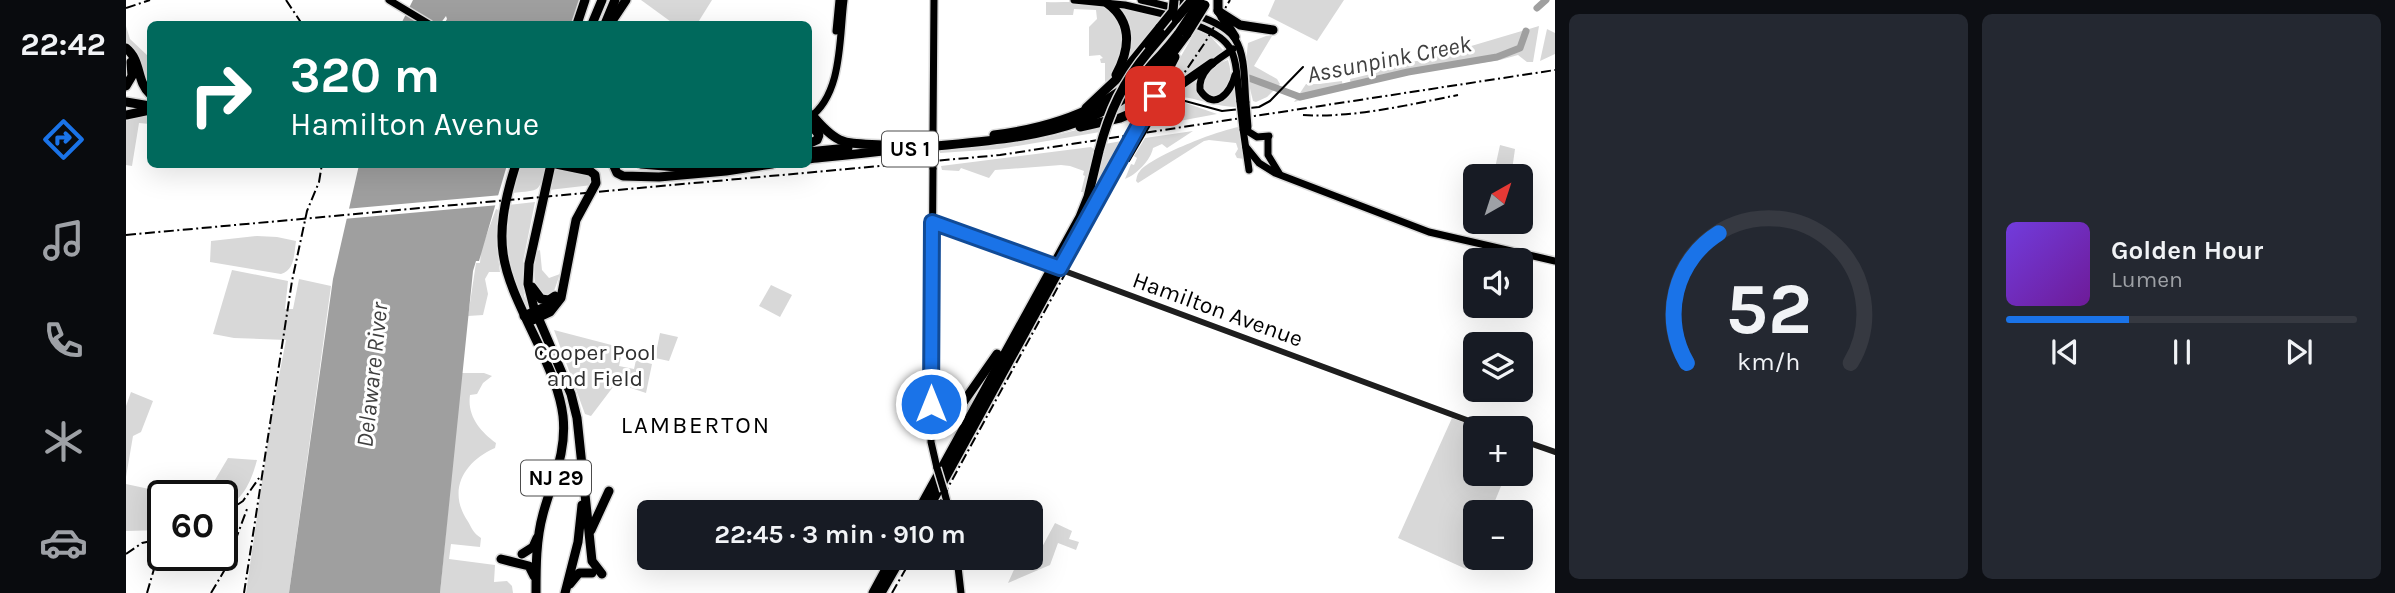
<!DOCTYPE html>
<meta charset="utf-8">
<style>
:root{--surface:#171b24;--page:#242831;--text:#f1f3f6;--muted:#9ea1a6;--line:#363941;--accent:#1a73e8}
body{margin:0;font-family:Karla,sans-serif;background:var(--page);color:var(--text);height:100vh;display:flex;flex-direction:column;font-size:26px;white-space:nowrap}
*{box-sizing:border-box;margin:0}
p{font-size:23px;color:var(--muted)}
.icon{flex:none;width:38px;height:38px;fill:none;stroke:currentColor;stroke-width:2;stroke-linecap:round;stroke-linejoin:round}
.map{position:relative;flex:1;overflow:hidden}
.sheet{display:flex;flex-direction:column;gap:14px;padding:14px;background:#0d0f14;width:840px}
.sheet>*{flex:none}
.top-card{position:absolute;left:21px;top:21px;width:665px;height:147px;border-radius:10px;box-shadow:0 7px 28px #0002;background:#00695c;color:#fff;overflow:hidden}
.needle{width:46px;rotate:39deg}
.tools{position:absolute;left:1337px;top:164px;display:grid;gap:14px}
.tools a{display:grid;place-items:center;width:70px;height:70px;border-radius:10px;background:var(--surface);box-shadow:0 7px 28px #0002;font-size:35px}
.speed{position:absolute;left:21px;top:480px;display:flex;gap:14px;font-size:35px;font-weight:700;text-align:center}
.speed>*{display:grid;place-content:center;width:91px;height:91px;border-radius:50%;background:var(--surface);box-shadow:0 7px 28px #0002;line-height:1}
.speed .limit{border:4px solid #111;border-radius:10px;background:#fff;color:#111}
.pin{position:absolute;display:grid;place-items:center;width:60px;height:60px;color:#fff;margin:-30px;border-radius:14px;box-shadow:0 4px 10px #0006}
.me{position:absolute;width:77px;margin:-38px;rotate:0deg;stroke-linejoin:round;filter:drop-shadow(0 0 5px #0008)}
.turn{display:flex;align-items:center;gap:24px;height:147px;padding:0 28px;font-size:32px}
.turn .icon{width:91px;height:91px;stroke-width:2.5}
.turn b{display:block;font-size:49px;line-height:60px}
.sheet .tile{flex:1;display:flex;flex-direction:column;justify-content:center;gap:10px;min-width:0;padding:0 24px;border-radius:10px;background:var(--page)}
.sheet .dial{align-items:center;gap:0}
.dial svg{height:182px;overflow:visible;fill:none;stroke:var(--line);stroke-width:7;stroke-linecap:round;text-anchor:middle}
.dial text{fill:var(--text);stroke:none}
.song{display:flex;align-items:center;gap:21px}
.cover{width:84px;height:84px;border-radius:10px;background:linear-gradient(135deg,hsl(260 70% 55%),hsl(280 70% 35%))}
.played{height:7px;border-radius:4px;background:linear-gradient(90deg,var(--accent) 35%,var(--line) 35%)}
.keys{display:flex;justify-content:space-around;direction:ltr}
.sheet .tiles{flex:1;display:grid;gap:14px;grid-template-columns:repeat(2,1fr)}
.trip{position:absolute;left:511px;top:500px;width:406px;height:70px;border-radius:10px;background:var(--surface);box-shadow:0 7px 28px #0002;font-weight:700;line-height:70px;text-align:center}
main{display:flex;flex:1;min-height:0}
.menu{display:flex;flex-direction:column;width:126px;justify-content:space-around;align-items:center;background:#090b0e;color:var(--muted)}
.menu .icon{width:49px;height:49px}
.menu .current{color:var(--accent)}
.menu b{font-size:32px;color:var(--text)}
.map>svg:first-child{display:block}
.green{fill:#d8d8d8}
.water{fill:#9f9f9f}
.pier{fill:#fff}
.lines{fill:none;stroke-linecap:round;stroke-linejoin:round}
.river{stroke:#9f9f9f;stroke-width:7}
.primary-casing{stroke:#dbdbdb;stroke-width:10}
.highway-casing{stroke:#dbdbdb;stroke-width:12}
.secondary{stroke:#1e1e1e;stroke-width:6}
.primary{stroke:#000;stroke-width:7}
.highway{stroke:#000;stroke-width:9}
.tram{stroke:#000;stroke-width:2}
.rail{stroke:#000;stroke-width:2;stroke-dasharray:10 3.5 2 3.5;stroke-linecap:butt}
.primary-bridge-casing{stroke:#dbdbdb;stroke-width:10;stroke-linecap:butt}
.highway-bridge-casing{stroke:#dbdbdb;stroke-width:12;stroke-linecap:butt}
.primary-bridge{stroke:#000;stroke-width:7}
.highway-bridge{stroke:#000;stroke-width:9}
.route-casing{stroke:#114b97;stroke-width:18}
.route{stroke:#1a73e8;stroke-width:12}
.labels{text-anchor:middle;stroke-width:6;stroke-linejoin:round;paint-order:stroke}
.shield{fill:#fff;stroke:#4c4c4c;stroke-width:2}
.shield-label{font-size:21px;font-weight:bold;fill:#000}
.street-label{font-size:23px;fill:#000;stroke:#fff}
.park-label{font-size:23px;fill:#2f2f2f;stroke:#fff}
.water-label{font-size:24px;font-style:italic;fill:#404040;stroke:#fff}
.neighbourhood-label{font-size:24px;letter-spacing:2px;fill:#000;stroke:#fff}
</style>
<main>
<nav class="menu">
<b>22:42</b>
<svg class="icon current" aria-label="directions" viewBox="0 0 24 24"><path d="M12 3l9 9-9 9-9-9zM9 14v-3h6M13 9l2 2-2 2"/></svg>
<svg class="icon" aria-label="music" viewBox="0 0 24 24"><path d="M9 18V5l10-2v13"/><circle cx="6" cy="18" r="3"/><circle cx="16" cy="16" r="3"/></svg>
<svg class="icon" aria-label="phone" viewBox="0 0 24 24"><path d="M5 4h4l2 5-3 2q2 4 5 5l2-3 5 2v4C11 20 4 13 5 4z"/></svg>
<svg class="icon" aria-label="climate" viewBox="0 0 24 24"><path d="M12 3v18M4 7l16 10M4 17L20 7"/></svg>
<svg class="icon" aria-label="car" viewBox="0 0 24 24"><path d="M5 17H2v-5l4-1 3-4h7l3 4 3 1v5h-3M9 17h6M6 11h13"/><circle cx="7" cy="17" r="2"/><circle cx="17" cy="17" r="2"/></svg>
</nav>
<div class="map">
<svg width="1429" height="593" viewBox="0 0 1429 593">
<rect width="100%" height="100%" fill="#fff"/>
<g class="green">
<polygon points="515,0 586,0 571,24 548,24"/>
<polygon points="1149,0 1218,0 1191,41 1142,16"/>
<path d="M920 2C937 3 960 0 976 5 1007 16 1003 72 979 82V63H975L974 59 977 58 974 55 963 56V27L971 19 970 10 948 9 947 15H920Z"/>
<path d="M996 7 1038 18 995 70C1000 48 1008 28 993 8Z"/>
<polygon points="0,26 4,39 23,57 24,88 19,84 0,45"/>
<polygon points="1413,26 1407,62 1401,62 1392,55 1374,60 1275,75 1225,87 1224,79 1249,73 1253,70 1282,65 1283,62 1298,60"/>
<polygon points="1421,29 1429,33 1429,54 1414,61"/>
<polygon points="1070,30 1085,37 1097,50 1051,86 1031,98"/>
<path d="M1140 36H1146L1128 66 1151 79 1154 84 1141 97 1130 102 1127 101C1122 82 1119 62 1122 43Z"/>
<path d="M1102 60C1107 77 1105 86 1091 97 1084 96 1080 95 1077 88 1073 73 1091 64 1102 60Z"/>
<polygon points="1040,67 1020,104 986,118 988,111 1007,99"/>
<path d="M1070 76 1084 102 1109 89 1110 107C1062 105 1052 77 1018 128H1015L1028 106Z"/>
<polygon points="1216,81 1217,89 1168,102 1180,84 1193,84"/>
<polygon points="1057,102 1091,114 1026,126 1041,108"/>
<polygon points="24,113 24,124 13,123 6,166 0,165 0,121"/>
<polygon points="976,124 974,132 873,149 814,153 813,149 917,138"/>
<path d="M1113 127 1119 159 1111 158 1109 154 1112 149 1110 143 1083 140 1078 141 1012 183 1010 181C1011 177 1011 174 1014 171 1026 156 1093 130 1113 127Z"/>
<path d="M1067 131 1041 148 1036 144 1027 148C1025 160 1010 175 999 179L1005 164 1008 165 1011 158 1008 156 1019 138Z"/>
<polygon points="1001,140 966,203 963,204 979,144"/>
<polygon points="1374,145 1389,149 1385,177 1367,177"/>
<polygon points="965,147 970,151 960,192 955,192 959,176 957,175 958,171 944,166 935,165 869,170 863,178 835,168 833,171 816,170 815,166"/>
<path d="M394 165H420C413 193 415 190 386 193Z"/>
<polygon points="427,167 464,174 466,185 423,190"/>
<path d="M409 202 397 262 398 296 404 308 401 310C383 276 377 243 382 205Z"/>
<polygon points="370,209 372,210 370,241 374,272 363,272 359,279 362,294 357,315 342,316 350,263 354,263 355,250"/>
<path d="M131 236 151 237 170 241C168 254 169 270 155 274L84 262 85 241Z"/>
<path d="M414 250 416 270 423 278 434 274 427 294 420 296C403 289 409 266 411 251Z"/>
<polygon points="106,270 162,281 159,309 167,309 173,279 205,286 163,593 120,593 146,412 160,340 108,338 87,334"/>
<polygon points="645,285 666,295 654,317 633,306"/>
<polygon points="428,330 497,348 493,366 508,369 510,360 526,364 520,393 490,383 465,416 459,414"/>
<polygon points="534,333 552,337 543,361 529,358"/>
<path d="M335 373H358L366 376 357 383 351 394 344 395C341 416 354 431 370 443L369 448C339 461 321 489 341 520 346 528 347 533 355 538L354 547 325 544 323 559 369 565 368 582 381 581 386 586 387 593H314Z"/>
<polygon points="5,392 27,401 15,432 7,436 0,477 0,406"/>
<polygon points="1326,418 1355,429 1349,429 1349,474 1380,474 1364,513 1349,513 1349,547 1340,569 1272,538"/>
<path d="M102 458 131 460C125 482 118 499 96 510V495H80Z"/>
<polygon points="0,484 51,495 37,495 37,530 0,531"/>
<polygon points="929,523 946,531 943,539 953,542 950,550 932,543 924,565 882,583 891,563 897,566 901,559 908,562"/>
</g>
<g class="water">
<polygon points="287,0 454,0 446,24 318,24 321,19 320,16 314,24 275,24"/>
<polygon points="233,165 381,165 353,261 350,261 347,271 314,593 163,593 207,279"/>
</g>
<polygon class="pier" points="376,195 373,205 217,219 219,209"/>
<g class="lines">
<g class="river">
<polyline points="1411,8 1420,0"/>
<polyline points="1123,78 1174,97 1282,72 1371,57 1394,48 1400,31"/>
</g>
<g class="primary-casing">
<g id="primary">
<polyline points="263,0 303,24"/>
<polyline points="948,0 999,5 1046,16"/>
<path d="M1015 0C1038 5 1097 18 1109 39 1120 56 1118 83 1120 103"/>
<path d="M1064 23C1114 40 1108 55 1114 102"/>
<polyline points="710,31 713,0"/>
<path d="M1107 49C1093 59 1072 69 1074 90 1088 112 1105 93 1109 75"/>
<path d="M683 118C717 94 713 38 718 0"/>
<polyline points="1117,129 1123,170"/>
<polyline points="807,132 808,0"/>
<polyline points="1123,132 1131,137 1143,136"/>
<polyline points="1142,138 1142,155 1153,173"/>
<polyline points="1120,147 1133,163 1149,173 1303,232 1429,261"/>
<polyline points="807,168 805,442 811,468"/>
<polyline points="818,491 824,513"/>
<polyline points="831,558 835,593"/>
</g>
</g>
<g class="highway-casing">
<g id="highway">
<polyline points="1055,0 1056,2"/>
<polyline points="1092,0 1092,10 1109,37"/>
<path d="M981 3C1007 22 1004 49 990 75"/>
<polyline points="1092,11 1114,25 1147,30"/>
<polyline points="451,24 459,0"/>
<polyline points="466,24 476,0"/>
<polyline points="479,24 489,0"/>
<polyline points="484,24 500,0"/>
<path d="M0 48C16 61 10 81 24 94"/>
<polyline points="1023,51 1050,19"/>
<polyline points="0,86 6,76 5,62"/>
<polyline points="1029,96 1049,57"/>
<polyline points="0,102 24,106"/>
<polyline points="960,108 995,75 1034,27"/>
<polyline points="0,115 24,110"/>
<path d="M686 115C712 146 718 143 756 145"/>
<polyline points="682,121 693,135 691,140 682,144"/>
<polyline points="954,127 994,118 1027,104 1086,63"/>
<path d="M868 135C948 125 1005 97 1053 33"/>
<polyline points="764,144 799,142"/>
<polyline points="682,152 722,148"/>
<path d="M682 159C729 154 775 149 821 145 926 135 996 127 1061 34"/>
<path d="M390 164C363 249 377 270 413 346 423 368 434 391 437 416 441 454 426 480 417 514 410 539 410 567 410 593"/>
<polyline points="425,164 403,264 402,284 408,308 445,394 451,418 466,561 476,574"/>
<polyline points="487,164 491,173 497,176 533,177 600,171 646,164"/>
<polyline points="515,164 550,167 604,165"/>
<polyline points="406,287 415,299 423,300 429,296"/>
<polyline points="398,316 424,305 430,300"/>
<polyline points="407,320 424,312 435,298 450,220 470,183 469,175 464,171 430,164"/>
<polyline points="805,411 822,410 836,404 871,354"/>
<polyline points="791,513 954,217 962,197 973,151"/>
<polyline points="800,513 998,152"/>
<polyline points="465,530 483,491"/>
<polyline points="396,554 407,547 411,538"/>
<polyline points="375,559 403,566 408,576"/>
<polyline points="444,584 453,573 466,573"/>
<polyline points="439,593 452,542 456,505"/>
<polyline points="747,593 766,558"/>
<polyline points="755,593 775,558"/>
</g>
</g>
<g class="secondary">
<polyline points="806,222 1365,429"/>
<polyline points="1395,440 1429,452"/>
</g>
<use href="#primary" class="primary"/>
<use href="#highway" class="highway"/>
<polyline class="tram" points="1003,161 1027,120 1046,103 1059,101 1096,111 1133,107 1144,101 1177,67"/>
<g class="rail">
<polyline points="160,0 176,24"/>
<polyline points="0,8 24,0"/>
<path d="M1177 115C1229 118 1281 105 1332 95"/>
<polyline points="0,235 874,155 1429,70"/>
<polyline points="808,513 1013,139 1078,44 1104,0"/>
<polyline points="96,515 117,501 133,478"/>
<polyline points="0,554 16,543 34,539"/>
<polyline points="21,593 28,569 37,555"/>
<polyline points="85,593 98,571 121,509"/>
<polyline points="118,593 166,281 181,211 193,182 196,164"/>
<polyline points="766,593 786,558"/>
</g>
<g class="primary-bridge-casing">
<g id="primary-bridge">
<polyline points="1114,102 1117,129"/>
<polyline points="1120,103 1122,127"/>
<polyline points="807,168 807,132"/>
<polyline points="811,468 818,491"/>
</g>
</g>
<g class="highway-bridge-casing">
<g id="highway-bridge">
<polyline points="1050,19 1066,0"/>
<polyline points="1034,27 1047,11 1048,0"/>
<polyline points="1053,33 1074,1"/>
<polyline points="1061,34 1079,5"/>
<path d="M973 151C983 112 997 82 1023 51"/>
<polyline points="998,152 1029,96"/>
</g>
</g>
<use href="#primary-bridge" class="primary-bridge"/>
<use href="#highway-bridge" class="highway-bridge"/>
</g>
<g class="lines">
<g class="route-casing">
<polyline id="route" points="805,404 806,222 934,268 1029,96"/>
</g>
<use href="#route" class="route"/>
</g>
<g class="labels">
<g class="shield">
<rect x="756" y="131.5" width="56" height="35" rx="5"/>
<rect x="395" y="460.5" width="70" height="35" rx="5"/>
</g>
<g class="shield-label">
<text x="784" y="156">US 1</text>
<text x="430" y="485">NJ 29</text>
</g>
<g class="street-label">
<text transform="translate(1092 309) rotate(20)" y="8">Hamilton Avenue</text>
</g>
<g class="park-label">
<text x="469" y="360">Cooper Pool<tspan x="469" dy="26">and Field</tspan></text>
</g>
<g class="water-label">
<text transform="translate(1263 59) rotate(-11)" y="8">Assunpink Creek</text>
<text transform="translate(246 375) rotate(-84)" y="8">Delaware River</text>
</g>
<g class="neighbourhood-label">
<text x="570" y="433">LAMBERTON</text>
</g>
</g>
</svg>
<div class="tools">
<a><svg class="needle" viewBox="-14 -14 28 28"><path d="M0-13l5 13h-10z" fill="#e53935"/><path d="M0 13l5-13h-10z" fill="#9ea1a6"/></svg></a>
<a><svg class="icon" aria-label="sound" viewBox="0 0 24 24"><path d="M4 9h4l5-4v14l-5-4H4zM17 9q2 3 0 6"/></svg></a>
<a><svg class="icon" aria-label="layers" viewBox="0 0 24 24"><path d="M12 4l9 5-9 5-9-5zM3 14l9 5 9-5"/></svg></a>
<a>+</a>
<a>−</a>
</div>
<div class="speed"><div class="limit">60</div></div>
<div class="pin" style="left:1029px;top:96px;background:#d93025"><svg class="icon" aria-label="arrive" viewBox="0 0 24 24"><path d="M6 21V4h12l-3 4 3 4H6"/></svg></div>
<svg class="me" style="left:805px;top:404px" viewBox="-20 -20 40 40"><circle r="17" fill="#1a73e8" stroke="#fff" stroke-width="3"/><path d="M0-11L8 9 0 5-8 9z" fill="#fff"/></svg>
<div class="trip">22:45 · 3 min · 910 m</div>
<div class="top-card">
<div class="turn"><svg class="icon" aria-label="right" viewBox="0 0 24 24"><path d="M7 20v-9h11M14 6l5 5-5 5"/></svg><div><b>320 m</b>Hamilton Avenue</div></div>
</div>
</div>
<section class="sheet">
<div class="tiles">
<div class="tile dial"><svg viewBox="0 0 100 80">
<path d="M14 69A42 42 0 1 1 86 69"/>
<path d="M14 69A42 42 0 0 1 28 12" stroke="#1a73e8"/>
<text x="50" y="56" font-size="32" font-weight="700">52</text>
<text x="50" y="72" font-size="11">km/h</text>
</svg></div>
<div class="tile">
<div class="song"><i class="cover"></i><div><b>Golden Hour</b><p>Lumen</p></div></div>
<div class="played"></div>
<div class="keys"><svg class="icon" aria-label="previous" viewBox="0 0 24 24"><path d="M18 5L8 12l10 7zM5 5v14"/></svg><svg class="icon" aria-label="pause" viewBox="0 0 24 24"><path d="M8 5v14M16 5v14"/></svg><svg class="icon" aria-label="next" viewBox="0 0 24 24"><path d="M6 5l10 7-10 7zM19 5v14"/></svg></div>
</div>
</div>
</section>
</main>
